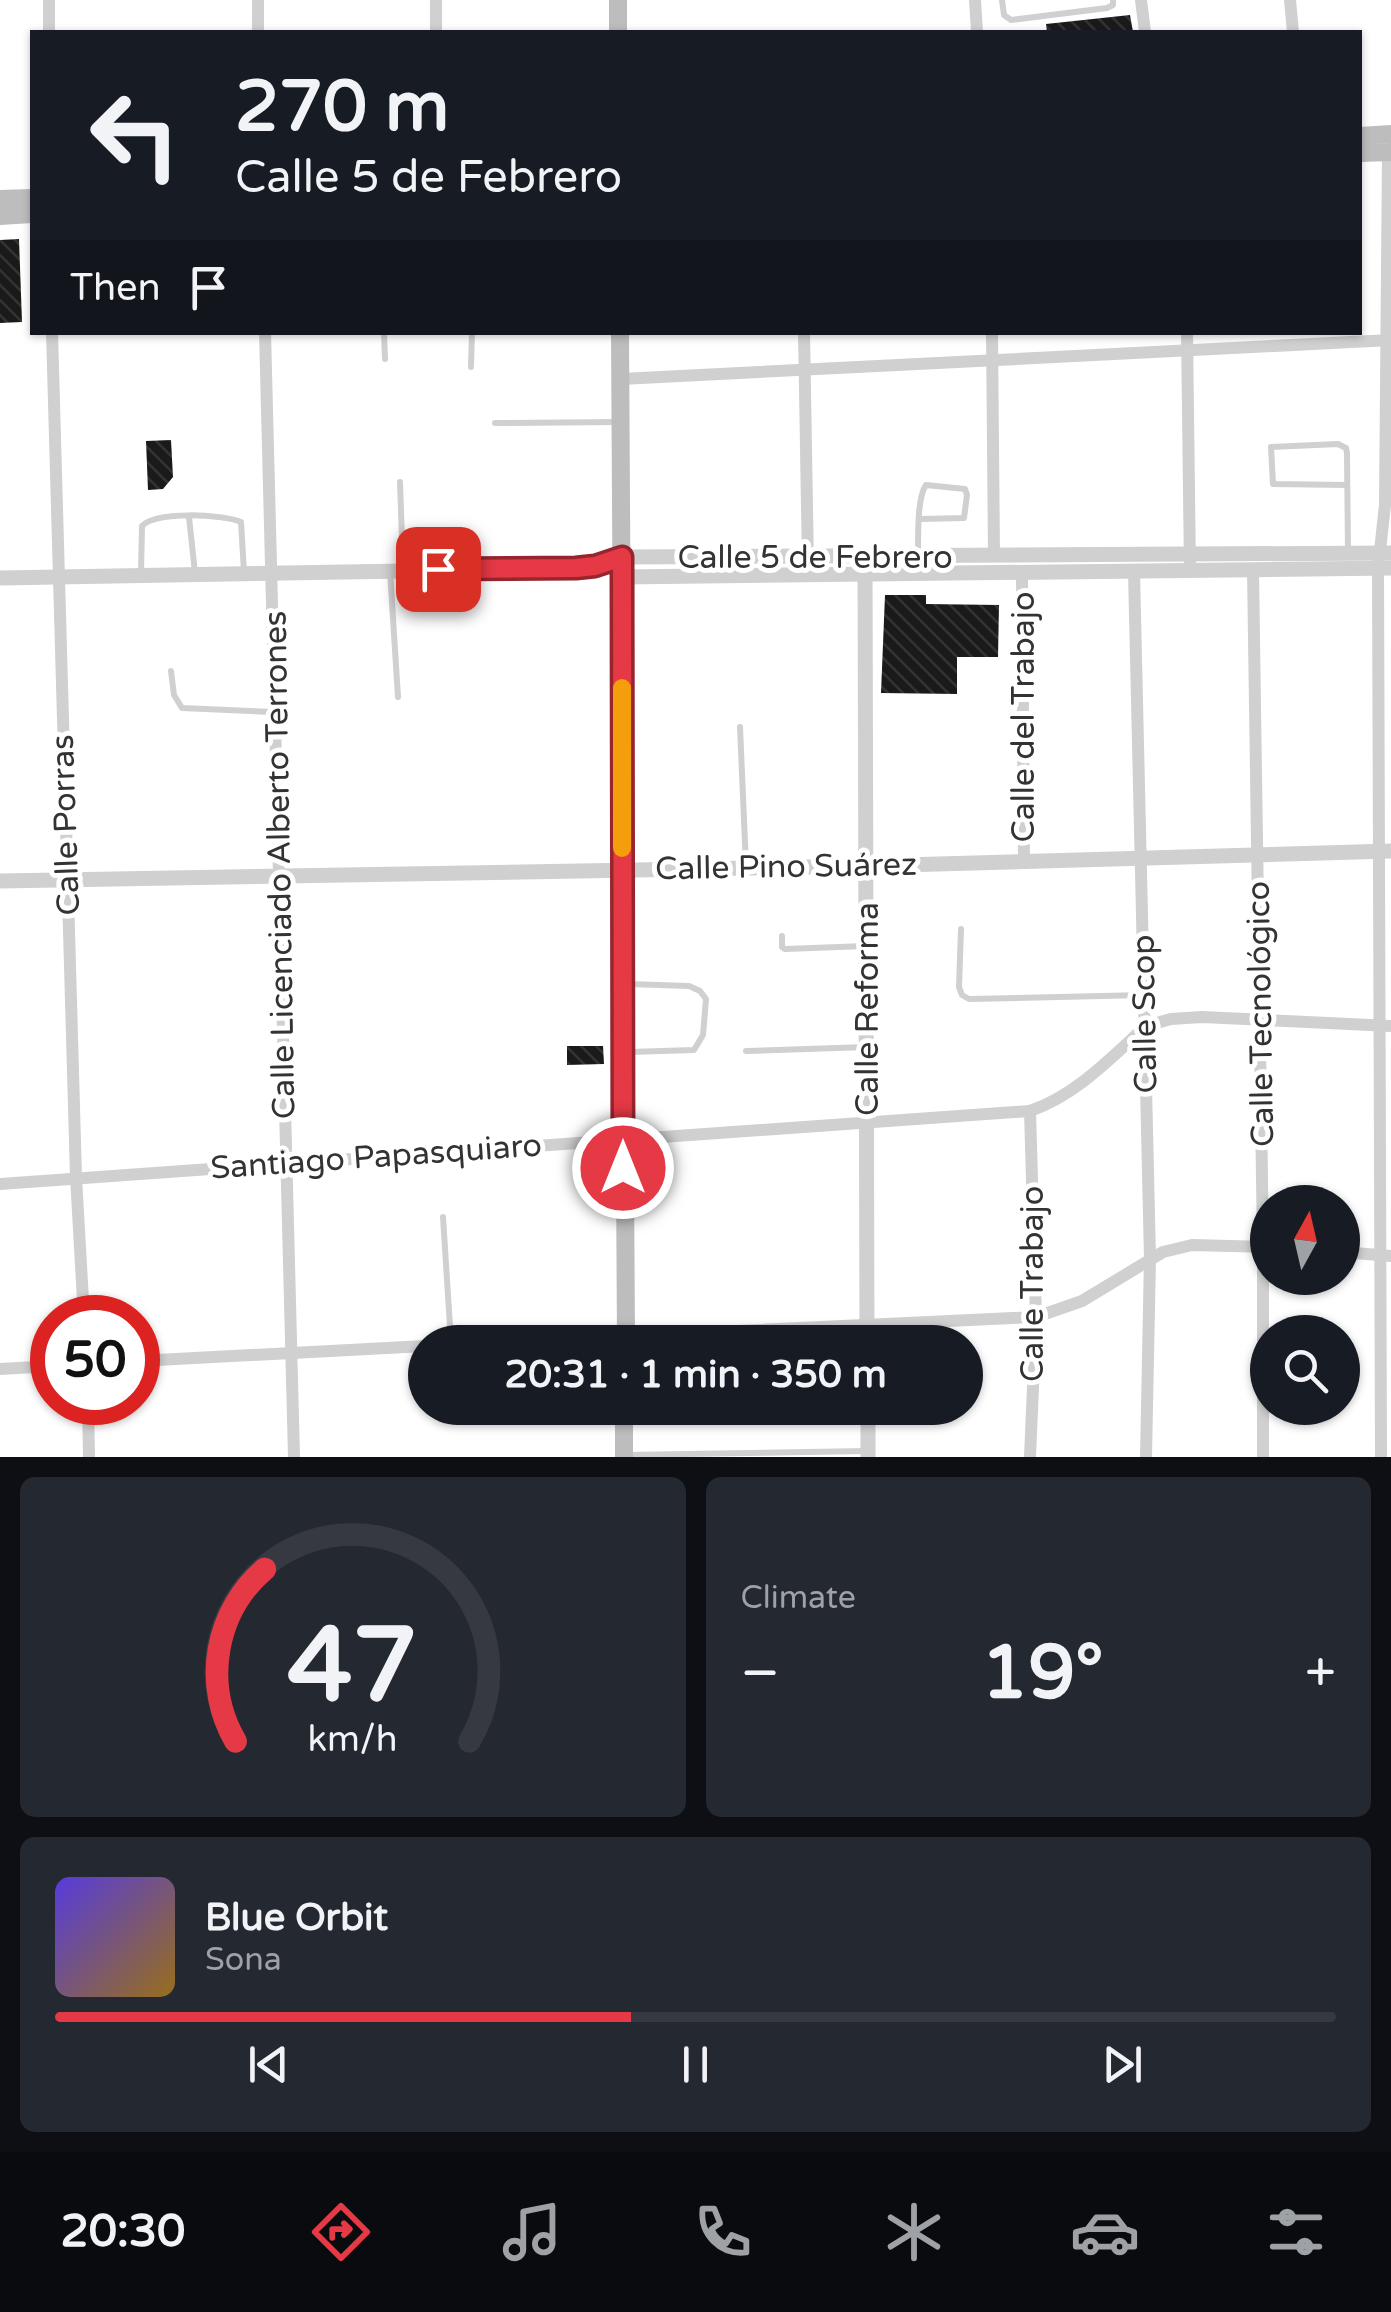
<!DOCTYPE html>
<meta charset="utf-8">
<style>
:root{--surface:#171b24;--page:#242831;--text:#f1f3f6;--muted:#9ea1a6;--line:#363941;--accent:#e63946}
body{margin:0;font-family:"Varela Round",sans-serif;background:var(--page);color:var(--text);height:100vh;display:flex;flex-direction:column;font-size:38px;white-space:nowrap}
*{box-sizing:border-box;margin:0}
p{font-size:32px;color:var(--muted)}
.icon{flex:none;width:55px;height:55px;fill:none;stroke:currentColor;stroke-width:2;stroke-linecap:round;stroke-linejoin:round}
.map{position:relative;height:1457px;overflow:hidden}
.panel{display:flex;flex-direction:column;gap:20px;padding:20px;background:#0d0f14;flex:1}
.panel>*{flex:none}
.top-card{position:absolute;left:30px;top:30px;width:1332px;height:305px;border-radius:0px;box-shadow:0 2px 8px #0004;background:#171b24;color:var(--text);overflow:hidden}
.needle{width:65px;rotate:8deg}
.fabs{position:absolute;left:1250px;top:1185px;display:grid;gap:20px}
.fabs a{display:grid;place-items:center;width:110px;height:110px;border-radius:50%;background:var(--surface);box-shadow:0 2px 8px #0004;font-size:50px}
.speed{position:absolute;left:30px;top:1295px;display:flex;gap:20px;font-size:50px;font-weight:700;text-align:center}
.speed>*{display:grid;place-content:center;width:130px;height:130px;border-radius:50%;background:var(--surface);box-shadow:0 2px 8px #0004;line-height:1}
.speed .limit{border:15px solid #d22;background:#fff;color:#111}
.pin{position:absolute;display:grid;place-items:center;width:85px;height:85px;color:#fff;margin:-42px;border-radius:20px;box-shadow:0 5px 15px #0006}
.me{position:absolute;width:110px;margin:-55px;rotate:0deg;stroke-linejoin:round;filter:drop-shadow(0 0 8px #0008)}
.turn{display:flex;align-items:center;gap:35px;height:210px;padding:0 40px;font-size:45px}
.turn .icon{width:130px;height:130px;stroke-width:2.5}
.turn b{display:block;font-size:70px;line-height:85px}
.then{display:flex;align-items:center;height:95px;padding:0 40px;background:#0003;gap:20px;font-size:38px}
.big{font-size:75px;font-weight:700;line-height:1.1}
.panel .widget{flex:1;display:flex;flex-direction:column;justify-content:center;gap:15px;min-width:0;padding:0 35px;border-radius:15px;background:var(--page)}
.panel .dial{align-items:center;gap:0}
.dial svg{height:260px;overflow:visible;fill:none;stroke:var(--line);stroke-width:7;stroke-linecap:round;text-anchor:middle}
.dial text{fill:var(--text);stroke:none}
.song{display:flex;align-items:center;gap:30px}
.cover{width:120px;height:120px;border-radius:15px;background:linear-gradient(135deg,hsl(250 70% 55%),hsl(40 70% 35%))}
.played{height:10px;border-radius:5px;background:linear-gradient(90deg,var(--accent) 45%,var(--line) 45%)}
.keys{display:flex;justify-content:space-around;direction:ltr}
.heat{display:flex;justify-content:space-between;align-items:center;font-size:55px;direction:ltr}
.panel .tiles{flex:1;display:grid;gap:20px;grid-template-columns:1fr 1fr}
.widget:last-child{grid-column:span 2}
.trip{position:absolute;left:408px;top:1325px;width:575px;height:100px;border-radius:50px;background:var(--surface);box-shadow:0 2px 8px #0004;font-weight:700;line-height:100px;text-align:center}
.menu{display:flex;height:160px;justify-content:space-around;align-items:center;background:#090b0e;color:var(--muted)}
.menu .icon{width:70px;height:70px}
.menu .on{color:var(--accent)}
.menu b{font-size:45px;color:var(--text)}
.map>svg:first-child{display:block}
.building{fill:url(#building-back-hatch)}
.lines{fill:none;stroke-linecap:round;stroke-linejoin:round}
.service{stroke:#d0d0d0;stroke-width:6}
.minor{stroke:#d0d0d0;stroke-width:12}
.tertiary{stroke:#d0d0d0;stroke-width:15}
.secondary{stroke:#bdbdbd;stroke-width:18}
.route-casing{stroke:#96252e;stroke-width:25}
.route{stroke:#e63946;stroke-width:18}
.slow{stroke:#f59e0b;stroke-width:18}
.labels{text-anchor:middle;stroke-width:10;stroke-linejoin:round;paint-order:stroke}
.street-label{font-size:32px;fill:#333;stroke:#fff}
</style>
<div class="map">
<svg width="1391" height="1457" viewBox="0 0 1391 1457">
<defs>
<pattern id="building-back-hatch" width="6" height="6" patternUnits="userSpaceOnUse" patternTransform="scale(2.5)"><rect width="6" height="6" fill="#1a1a1a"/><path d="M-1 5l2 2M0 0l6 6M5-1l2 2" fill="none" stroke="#333"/></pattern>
</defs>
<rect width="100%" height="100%" fill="#fff"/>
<g class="building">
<polygon points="1130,15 1133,32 1047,32 1046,24"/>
<polygon points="19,239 22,322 0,323 0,240"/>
<polygon points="171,440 173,477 163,489 148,490 146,441"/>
<polygon points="885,595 926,595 926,604 999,605 998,657 957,657 957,694 881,693"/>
<polygon points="567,1046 603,1046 604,1064 567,1065"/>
</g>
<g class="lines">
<g class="service">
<polyline points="1002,0 1004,15 1011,20 1107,8 1113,5 1113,0"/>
<polyline points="384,332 385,359"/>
<polyline points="471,367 472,332"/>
<polyline points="495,423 618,422"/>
<polyline points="400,482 403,568"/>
<polyline points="1347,485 1273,484 1271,447 1338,444 1346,448 1347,453 1348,553"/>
<polyline points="189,517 195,573"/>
<polyline points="390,571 398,697"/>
<path d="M141 573 142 526C155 511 222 514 241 522L244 572"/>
<path d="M918 573C919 552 915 501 926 485L965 489 967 495 964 518 920 519"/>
<polyline points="171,671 174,695 182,708 273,712"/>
<polyline points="740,727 746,866"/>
<polyline points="961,929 959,987 962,995 969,999 1144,995"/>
<polyline points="782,936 782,947 785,949 866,946"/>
<polyline points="628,984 689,986 700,991 706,999 703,1035 694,1050 629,1052"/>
<polyline points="746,1051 867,1047"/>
<polyline points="443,1217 451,1342"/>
<polyline points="625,1455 867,1451"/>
</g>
<g class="minor">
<polyline points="49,0 49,32"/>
<polyline points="258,0 258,32"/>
<polyline points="436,0 436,32"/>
<polyline points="975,0 977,32"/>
<polyline points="1141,0 1145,32"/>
<polyline points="1290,0 1293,32"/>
<polyline points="52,332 76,1177 84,1318"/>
<polyline points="265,332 294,1457"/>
<polyline points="804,332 808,565"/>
<polyline points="992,332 994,556"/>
<polyline points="1187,332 1190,571"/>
<polyline points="621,379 1391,340"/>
<polyline points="1253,570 1263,1246 1263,1457"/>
<polyline points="1134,572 1150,1258 1146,1457"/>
<polyline points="1022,573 1024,862"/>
<polyline points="1030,1111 1036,1317 1030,1457"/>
<path d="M0 1184 1030 1111C1076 1095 1111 1058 1146 1026L1171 1019 1202 1017 1391 1026"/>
<polyline points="1342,1252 1391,1256"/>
<polyline points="499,1342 1036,1317 1082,1301 1163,1252 1192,1245 1268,1247"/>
<polyline points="138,1361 425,1346"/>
<polyline points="0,1369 52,1366"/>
<polyline points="88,1402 89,1457"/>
<polyline points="1381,1457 1378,569 1385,505 1388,152"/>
</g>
<g class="tertiary">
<polyline points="865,556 867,1342"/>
<polyline points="622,577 1391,568"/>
<polyline points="0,578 576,568 595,566 622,557 1391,553"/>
<polyline points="0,881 867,866 1391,851"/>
<polyline points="868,1408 868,1457"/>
</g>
<g class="secondary">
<polyline points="618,0 618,32"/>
<polyline points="1360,136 1391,134"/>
<polyline points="1360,153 1391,152"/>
<polyline points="0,199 32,198"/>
<polyline points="0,216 32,214"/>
<polyline points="620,332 626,1342"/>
<polyline points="624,1457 624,1408"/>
</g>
</g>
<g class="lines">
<g class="route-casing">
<polyline id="route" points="438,569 576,568 595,566 622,557 623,1168"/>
</g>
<use href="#route" class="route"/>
<polyline class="slow" points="622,688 622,848"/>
</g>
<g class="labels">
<g class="street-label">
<text x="815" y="568">Calle 5 de Febrero</text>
<text transform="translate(1023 717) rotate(-90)" y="11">Calle del Trabajo</text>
<text transform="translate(65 825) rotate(-92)" y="11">Calle Porras</text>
<text transform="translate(279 865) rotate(-91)" y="11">Calle Licenciado Alberto Terrones</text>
<text transform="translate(786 866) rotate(-1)" y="11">Calle Pino Suárez</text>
<text transform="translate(867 1009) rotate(-90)" y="11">Calle Reforma</text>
<text transform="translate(1144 1014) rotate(-91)" y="11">Calle Scop</text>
<text transform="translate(1260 1014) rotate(-91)" y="11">Calle Tecnológico</text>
<text transform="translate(376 1156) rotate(-4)" y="11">Santiago Papasquiaro</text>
<text transform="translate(1032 1284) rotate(-90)" y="11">Calle Trabajo</text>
</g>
</g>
</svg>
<div class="fabs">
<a><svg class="needle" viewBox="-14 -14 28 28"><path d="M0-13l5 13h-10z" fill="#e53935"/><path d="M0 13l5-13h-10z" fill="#9ea1a6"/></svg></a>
<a><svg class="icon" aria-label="search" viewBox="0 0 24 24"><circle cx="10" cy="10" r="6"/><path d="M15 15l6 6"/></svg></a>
</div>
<div class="speed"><div class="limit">50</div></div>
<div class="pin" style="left:438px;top:569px;background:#d93025"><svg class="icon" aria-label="arrive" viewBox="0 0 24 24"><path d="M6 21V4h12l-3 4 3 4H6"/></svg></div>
<svg class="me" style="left:623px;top:1168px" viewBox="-20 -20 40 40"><circle r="17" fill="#e63946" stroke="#fff" stroke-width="3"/><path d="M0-11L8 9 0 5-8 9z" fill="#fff"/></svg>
<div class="trip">20:31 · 1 min · 350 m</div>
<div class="top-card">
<div class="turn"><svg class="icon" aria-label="left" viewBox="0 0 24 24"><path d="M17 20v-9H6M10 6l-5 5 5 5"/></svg><div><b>270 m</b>Calle 5 de Febrero</div></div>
<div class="then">Then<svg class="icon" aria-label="arrive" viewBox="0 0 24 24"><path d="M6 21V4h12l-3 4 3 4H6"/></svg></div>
</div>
</div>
<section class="panel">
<div class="tiles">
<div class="widget dial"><svg viewBox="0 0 100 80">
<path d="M14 69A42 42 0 1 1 86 69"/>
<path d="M14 69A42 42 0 0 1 23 16" stroke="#e63946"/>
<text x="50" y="56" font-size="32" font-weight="700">47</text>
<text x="50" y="72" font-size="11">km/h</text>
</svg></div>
<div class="widget"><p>Climate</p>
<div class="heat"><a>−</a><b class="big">19°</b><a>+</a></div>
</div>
<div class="widget">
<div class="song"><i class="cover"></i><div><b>Blue Orbit</b><p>Sona</p></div></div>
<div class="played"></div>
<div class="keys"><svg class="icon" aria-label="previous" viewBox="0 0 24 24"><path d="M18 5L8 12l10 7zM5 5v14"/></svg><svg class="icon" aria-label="pause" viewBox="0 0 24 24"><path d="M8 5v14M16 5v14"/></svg><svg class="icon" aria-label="next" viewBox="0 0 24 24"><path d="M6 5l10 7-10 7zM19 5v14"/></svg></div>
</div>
</div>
</section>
<nav class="menu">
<b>20:30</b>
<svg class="icon on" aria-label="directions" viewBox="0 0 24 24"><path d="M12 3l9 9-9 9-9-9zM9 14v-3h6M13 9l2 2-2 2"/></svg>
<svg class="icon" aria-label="music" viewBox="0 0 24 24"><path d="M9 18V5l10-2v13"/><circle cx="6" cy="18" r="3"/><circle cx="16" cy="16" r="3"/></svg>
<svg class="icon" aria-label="phone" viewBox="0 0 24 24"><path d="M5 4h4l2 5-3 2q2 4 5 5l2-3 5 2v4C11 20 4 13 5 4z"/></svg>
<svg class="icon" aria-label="climate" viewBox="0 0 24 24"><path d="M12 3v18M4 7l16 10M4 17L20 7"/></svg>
<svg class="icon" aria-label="car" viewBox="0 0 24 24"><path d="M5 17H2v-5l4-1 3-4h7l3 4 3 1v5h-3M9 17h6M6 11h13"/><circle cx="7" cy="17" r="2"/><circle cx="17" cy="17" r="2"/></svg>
<svg class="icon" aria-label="filters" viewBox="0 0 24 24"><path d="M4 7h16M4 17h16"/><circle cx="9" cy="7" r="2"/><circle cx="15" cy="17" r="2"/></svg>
</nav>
